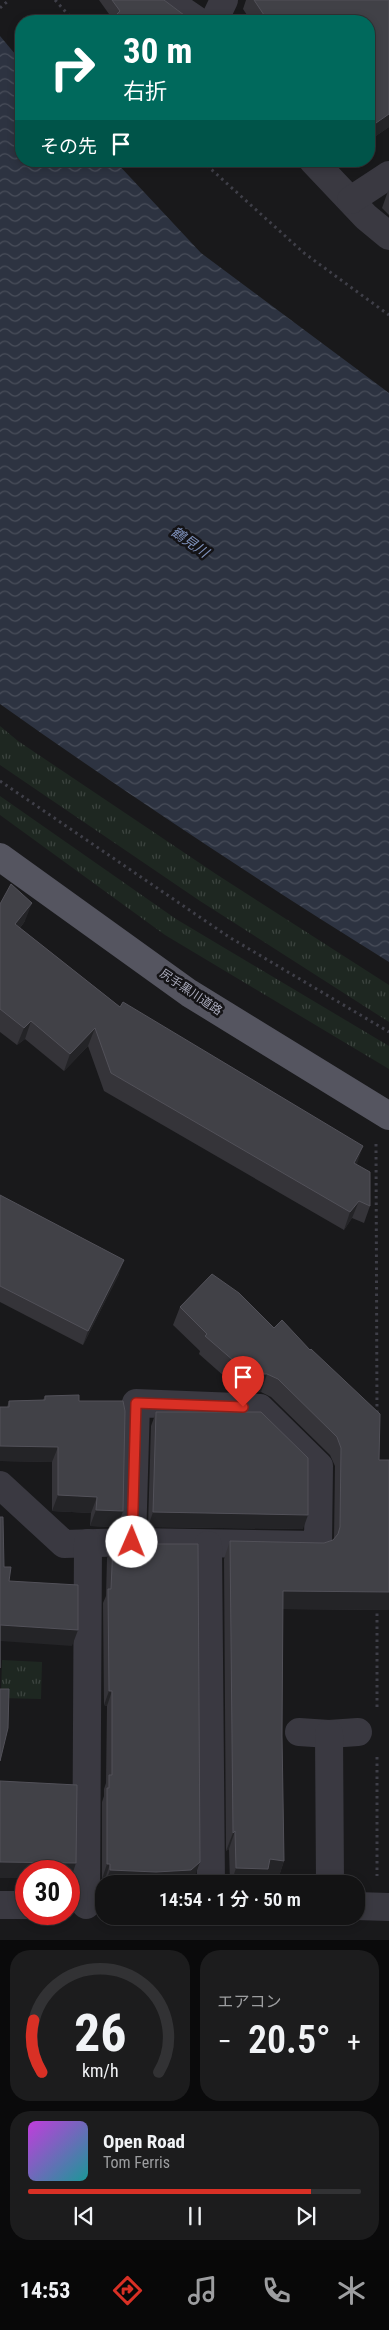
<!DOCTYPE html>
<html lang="ja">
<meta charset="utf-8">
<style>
:root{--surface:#131314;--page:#1c1c1d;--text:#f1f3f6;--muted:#9d9ea0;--line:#323234;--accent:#d93025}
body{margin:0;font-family:"Roboto Condensed","Noto Sans JP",sans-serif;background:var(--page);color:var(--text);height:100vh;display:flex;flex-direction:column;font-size:19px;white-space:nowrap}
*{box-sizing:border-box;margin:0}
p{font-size:16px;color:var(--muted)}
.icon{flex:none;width:28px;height:28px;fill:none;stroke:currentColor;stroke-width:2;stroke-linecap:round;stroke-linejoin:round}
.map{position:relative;height:1940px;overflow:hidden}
.sheet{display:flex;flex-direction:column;gap:10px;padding:10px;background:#0a0a0b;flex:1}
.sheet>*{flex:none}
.top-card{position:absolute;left:15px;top:15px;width:360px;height:152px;border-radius:20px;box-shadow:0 2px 8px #0003,0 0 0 1px var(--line);background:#00695c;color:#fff;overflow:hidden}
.speed{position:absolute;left:15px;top:1860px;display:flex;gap:10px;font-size:25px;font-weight:700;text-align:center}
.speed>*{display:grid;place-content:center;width:65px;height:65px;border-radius:50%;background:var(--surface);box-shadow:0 2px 8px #0003,0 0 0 1px var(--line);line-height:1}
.speed .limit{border:8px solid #d22;background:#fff;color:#111}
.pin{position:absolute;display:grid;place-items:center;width:42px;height:42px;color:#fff;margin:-51px -21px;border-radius:50% 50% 50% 0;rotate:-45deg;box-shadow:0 0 5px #0007}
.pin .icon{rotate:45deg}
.me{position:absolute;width:55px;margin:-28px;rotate:1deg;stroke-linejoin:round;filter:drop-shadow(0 0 4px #0008)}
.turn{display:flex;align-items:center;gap:18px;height:105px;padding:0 25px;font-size:22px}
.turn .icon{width:65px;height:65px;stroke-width:2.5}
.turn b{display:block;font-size:35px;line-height:42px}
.then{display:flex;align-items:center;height:48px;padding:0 25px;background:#0003;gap:10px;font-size:19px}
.big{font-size:38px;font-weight:600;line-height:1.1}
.sheet .widget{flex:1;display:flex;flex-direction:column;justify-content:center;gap:8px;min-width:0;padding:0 18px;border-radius:20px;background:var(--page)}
.sheet .dial{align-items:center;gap:0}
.dial svg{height:130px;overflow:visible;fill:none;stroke:var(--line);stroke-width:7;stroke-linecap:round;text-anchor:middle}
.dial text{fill:var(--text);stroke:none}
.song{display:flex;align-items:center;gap:15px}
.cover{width:60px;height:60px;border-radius:8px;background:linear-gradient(135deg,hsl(290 70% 55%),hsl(180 70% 35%))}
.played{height:5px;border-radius:2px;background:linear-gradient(90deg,var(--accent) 85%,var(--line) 85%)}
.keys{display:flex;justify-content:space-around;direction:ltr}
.heat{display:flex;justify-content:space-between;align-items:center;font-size:28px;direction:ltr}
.sheet .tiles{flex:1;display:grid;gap:10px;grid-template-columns:1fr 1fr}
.widget:last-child{grid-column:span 2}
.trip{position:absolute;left:95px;top:1875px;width:270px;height:50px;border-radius:20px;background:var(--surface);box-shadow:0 2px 8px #0003,0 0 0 1px var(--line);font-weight:600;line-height:50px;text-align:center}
.dock{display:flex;height:80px;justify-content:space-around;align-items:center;background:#080808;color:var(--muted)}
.dock .icon{width:35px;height:35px}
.dock .on{color:var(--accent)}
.dock b{font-size:22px;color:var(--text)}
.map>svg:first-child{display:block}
.grass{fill:url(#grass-tufts)}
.water{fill:url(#water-waves)}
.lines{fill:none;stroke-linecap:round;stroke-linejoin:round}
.path{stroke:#3f3f48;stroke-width:3;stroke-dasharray:2.5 4;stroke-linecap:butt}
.minor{stroke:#3a3941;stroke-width:28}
.major{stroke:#555560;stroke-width:28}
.wall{fill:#353439}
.shaded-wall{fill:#242427}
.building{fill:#414147;stroke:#525159}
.route-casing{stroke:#8d1f18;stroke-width:12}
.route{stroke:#d93025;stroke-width:9}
.labels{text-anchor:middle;stroke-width:5;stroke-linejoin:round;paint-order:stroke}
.street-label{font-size:12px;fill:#aaabbc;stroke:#141316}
.water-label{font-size:14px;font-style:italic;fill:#7e90ba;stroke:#141316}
</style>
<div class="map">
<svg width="389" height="1940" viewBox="0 0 389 1940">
<defs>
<pattern id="grass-tufts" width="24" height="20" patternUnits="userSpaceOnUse" patternTransform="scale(1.25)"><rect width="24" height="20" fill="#1e2721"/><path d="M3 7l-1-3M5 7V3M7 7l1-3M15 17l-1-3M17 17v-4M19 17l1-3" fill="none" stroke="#3c443f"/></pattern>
<pattern id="water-waves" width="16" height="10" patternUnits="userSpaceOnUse" patternTransform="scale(1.25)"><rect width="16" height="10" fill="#2d3341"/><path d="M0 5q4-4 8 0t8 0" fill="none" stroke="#494e5a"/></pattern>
</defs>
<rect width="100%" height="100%" fill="#19191b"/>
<g class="grass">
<polygon points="0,726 18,741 216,874 389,985 389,1022 200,901 0,765"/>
<polygon points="0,796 176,919 389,1046 389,1069 165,935 0,815"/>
<polygon points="2,1660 42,1662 41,1699 1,1698"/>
</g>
<path class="water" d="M0 36 21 61V161H115L201 253 389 393V962C257 880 127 794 0 704Z"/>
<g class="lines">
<g class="path">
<polyline points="55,0 74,21"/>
<polyline points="0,8 9,0"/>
<polyline points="202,161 304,253 389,315"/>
<polyline points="0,781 229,937 389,1032"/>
<polyline points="376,1144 377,1413"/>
<polyline points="377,1607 377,1708"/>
<polyline points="377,1757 377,1876"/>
</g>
<g class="minor">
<polyline points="167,0 198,21"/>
<polyline points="214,21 224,0"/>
<polyline points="313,161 366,217 389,236"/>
<polyline points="351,200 389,175"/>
<polyline points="0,1485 64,1544 132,1542 318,1545 319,1466 260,1408 136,1403 132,1542"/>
<polyline points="208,1545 211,1884"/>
<polyline points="299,1732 329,1734 358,1732"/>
<polyline points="329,1734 330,1884"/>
<polyline points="0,1905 26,1905"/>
<polyline points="86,1905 88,1543"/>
<polyline points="356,1906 389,1907"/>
</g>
<polyline class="major" points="0,857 189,993 389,1116"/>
</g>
<g class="wall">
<polygon points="99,0 164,0 184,15 182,21 114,21"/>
<polygon points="246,0 389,0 389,127 370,140 369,139 369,21 251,21 243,9"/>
<polygon points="389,190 389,215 382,208 388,191"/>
<polygon points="0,904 25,921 20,928 120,1007 356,1165 370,1206 364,1223 352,1218 344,1230 104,1091 88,1046 64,1071 25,1039 17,1045 0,1032"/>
<polygon points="0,1195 119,1274 83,1345 0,1302"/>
<polygon points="212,1274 379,1460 389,1460 389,1610 282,1609 282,1735 284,1861 278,1879 265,1877 263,1884 230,1884 229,1849 226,1851 224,1559 230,1541 324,1543 333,1540 334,1539 335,1466 330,1455 271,1397 261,1392 242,1392 199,1354 200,1351 173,1325 180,1307"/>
<polygon points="45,1396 79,1401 123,1511 117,1527 90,1526 91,1513 52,1511 52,1462 0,1461 0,1407 7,1407 9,1401 43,1400"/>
<polygon points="156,1412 303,1529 148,1527 151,1426"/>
<polygon points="113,1544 195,1876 186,1884 105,1884 105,1879 102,1879 102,1802 104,1796 104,1789 106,1783 107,1706 104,1705 103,1603 106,1596 107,1558"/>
</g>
<g class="shaded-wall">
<polygon points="389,114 389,127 370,140 376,123"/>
<polygon points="32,903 25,921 9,942 15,924"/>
<polygon points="31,1021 25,1039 17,1045 24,1028"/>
<polygon points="95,1028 88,1046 64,1071 70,1054"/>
<polygon points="363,1146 357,1164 347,1181 354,1163"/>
<polygon points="359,1201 352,1218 344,1230 350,1212"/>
<polygon points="124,1260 119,1274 83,1345 88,1331"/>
<polygon points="249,1374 267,1374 261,1392 242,1392"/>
<polygon points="0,1446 58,1447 52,1462 0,1461"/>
<polygon points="58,1495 97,1497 91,1513 52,1511"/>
<polygon points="96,1510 123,1511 117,1527 90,1526"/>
<polygon points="153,1512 308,1515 303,1529 148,1527"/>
<polygon points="283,1591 389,1592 389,1610 276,1609"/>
<polygon points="0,1625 78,1630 72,1646 0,1641"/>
<polygon points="109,1691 112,1691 107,1706 104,1705"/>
<polygon points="235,1831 229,1849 226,1851 233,1833"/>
<polygon points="270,1859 284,1861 278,1879 265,1877 263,1884 231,1884 236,1868"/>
<polygon points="0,1862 76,1863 71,1878 69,1878 69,1871 26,1871 26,1878 0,1878"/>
<polygon points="200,1862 195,1876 186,1884 105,1884 110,1870"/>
<polygon points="107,1864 110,1864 105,1879 102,1879"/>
</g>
<g class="building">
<polygon points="112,0 164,0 184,15 180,21 124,21 117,14 120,11"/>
<polygon points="254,0 389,0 389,114 376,123 369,113 369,21 268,21"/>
<polygon points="11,884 32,903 15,924 120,1007 123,1002 363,1146 354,1163 370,1172 370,1206 359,1201 350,1212 111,1073 95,1028 70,1054 31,1021 24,1028 0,1009 0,904"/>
<polygon points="0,1195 124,1260 88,1331 0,1286"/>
<polygon points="212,1274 239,1293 274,1328 282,1320 310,1350 311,1349 380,1414 379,1460 389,1460 389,1592 283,1591 282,1735 284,1861 270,1859 268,1869 236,1868 235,1831 233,1833 230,1541 324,1543 333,1540 338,1534 340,1527 341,1448 337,1437 278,1379 267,1374 249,1374 205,1336 207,1334 180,1307"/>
<polygon points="79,1395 79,1401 123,1401 125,1411 123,1511 96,1510 97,1497 58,1495 58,1447 0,1446 0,1407 9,1407 9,1401 45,1400 45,1396"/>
<polygon points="156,1412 261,1412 308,1458 308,1515 153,1512"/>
<polygon points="0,1517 3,1517 4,1567 11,1567 9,1581 78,1585 78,1630 0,1625 0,1668"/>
<polygon points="113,1544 198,1544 200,1862 191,1870 156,1872 110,1870 110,1864 107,1864 107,1788 109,1788 109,1775 112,1775 112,1691 109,1691 108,1589 111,1589"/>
<polygon points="0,1689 9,1689 8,1728 0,1761"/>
<polygon points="0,1781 77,1785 76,1863 0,1862"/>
</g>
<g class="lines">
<g class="route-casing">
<polyline id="route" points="132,1542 136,1403 243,1407"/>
</g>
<use href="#route" class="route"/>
</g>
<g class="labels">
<g class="street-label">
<text transform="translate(191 992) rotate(34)" y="4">尻手黒川道路</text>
</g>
<g class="water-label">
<text transform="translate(190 542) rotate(35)" y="5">鶴見川</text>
</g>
</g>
</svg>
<div class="speed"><div class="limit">30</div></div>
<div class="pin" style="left:243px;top:1407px;background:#d93025"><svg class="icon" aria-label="arrive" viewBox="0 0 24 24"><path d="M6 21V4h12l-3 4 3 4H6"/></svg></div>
<svg class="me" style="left:132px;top:1542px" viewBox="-20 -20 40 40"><circle r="19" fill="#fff"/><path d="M0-13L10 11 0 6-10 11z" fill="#d93025"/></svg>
<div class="trip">14:54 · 1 分 · 50 m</div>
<div class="top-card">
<div class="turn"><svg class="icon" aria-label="right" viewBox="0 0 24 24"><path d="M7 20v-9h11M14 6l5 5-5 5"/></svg><div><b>30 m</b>右折</div></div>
<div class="then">その先<svg class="icon" aria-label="arrive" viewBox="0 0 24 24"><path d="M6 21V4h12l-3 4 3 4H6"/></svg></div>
</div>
</div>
<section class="sheet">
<div class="tiles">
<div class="widget dial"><svg viewBox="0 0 100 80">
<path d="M14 69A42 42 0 1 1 86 69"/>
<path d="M14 69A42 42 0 0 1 9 37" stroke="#d93025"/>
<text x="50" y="56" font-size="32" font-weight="700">26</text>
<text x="50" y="72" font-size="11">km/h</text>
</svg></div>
<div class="widget"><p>エアコン</p>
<div class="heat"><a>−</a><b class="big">20.5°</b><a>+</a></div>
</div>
<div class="widget">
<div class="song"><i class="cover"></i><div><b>Open Road</b><p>Tom Ferris</p></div></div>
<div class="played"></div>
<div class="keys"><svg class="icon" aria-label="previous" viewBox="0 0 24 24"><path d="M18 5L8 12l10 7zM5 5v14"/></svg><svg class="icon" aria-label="pause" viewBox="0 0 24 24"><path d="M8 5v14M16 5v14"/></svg><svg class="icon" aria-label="next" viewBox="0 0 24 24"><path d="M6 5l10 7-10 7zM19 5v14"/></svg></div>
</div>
</div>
</section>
<nav class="dock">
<b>14:53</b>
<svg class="icon on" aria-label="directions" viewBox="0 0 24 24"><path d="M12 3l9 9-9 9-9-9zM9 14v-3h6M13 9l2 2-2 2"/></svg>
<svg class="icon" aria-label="music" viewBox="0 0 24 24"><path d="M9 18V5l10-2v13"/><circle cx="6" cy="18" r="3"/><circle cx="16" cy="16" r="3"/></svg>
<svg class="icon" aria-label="phone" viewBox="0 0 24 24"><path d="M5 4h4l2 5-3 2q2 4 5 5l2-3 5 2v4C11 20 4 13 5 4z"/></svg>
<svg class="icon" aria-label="climate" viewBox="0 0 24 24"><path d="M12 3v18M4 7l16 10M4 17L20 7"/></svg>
</nav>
